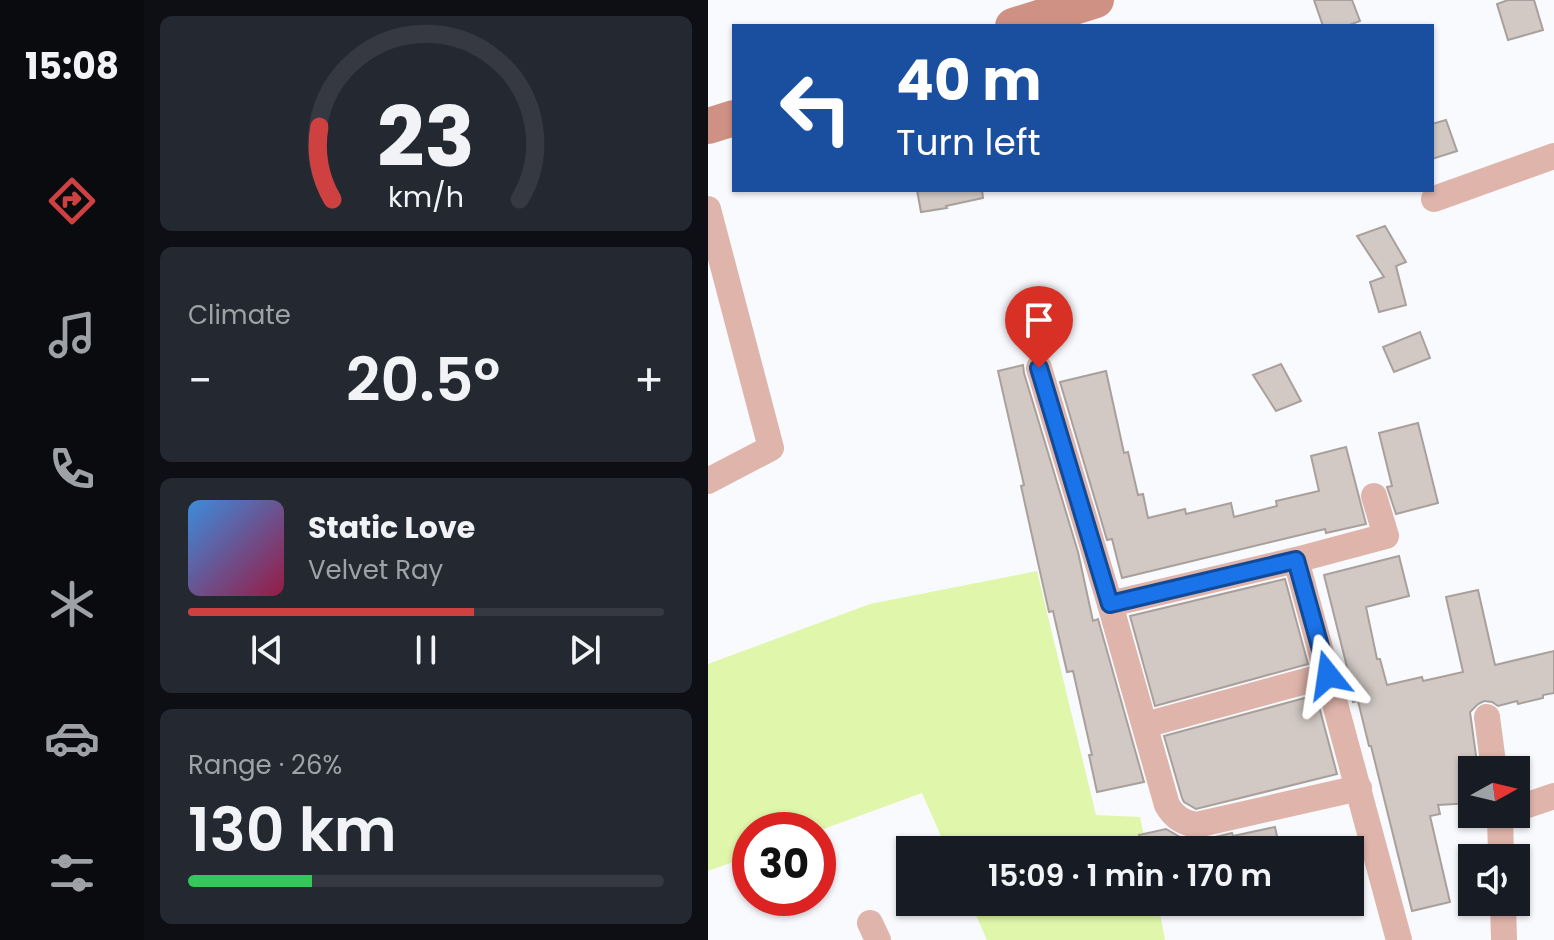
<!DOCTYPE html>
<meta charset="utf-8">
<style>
:root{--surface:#171b24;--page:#242831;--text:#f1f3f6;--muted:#9ea1a6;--line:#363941;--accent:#cf4041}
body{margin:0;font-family:Poppins,sans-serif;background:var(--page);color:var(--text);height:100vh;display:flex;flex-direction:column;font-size:30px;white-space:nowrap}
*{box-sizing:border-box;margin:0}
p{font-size:26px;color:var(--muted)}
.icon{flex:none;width:44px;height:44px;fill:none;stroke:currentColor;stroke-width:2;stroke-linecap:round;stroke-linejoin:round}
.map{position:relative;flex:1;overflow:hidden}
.details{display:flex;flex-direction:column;gap:16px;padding:16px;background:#0d0f14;width:564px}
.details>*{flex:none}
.banner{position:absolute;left:24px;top:24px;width:702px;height:168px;border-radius:0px;box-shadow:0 2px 6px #0004;background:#1a4fa0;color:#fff;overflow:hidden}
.needle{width:52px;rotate:82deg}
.controls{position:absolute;left:750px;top:756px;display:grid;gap:16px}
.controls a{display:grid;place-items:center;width:72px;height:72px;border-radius:0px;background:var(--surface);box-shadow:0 2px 6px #0004;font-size:40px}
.speed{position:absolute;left:24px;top:812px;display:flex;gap:16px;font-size:40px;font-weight:700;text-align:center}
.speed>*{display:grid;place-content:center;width:104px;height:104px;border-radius:50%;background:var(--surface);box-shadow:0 2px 6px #0004;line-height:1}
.speed .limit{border:12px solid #d22;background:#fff;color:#111}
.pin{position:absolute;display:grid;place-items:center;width:68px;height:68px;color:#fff;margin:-82px -34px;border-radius:50% 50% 50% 0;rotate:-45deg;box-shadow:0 0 8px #0007}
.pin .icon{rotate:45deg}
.me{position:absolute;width:88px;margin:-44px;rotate:345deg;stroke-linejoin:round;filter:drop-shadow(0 0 6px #0008)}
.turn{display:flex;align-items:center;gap:28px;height:168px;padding:0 32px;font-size:36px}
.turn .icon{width:104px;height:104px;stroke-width:2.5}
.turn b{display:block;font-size:56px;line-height:68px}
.big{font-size:60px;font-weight:600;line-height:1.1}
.details .widget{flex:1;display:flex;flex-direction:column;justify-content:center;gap:12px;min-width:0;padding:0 28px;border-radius:12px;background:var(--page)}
.details .dial{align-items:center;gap:0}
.dial svg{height:208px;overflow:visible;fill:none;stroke:var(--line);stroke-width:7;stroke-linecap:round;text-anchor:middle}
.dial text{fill:var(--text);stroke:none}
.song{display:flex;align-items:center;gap:24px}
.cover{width:96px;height:96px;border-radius:12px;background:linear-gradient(135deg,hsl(210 70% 55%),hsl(340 70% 35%))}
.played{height:8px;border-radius:4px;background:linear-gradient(90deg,var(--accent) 60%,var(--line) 60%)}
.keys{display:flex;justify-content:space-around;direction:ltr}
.heat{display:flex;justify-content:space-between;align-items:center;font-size:44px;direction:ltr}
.charge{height:12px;border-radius:6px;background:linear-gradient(90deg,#34c759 26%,var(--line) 0)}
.trip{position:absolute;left:188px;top:836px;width:468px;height:80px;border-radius:0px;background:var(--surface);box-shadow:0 2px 6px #0004;font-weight:600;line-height:80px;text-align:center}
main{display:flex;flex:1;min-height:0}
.dock{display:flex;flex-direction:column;width:144px;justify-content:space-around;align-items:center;background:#090b0e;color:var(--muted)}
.dock .icon{width:56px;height:56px}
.dock .selected{color:var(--accent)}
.dock b{font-size:36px;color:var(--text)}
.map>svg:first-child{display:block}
.green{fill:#e0f6ab}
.building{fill:#d2c9c4;stroke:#a9a09c;stroke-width:2}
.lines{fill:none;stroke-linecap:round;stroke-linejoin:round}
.street{stroke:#dfb4aa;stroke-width:26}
.secondary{stroke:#ce9183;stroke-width:36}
.route-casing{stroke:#114b97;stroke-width:20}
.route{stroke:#1a73e8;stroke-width:14}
</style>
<main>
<nav class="dock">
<b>15:08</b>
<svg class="icon selected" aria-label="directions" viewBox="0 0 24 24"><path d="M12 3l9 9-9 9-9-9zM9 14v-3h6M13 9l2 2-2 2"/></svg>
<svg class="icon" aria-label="music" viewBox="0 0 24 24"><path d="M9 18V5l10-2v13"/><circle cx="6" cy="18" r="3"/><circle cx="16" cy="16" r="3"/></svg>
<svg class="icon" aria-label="phone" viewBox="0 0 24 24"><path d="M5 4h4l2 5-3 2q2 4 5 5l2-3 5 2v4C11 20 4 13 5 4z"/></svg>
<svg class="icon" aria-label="climate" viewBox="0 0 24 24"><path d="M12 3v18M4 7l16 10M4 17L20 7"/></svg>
<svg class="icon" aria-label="car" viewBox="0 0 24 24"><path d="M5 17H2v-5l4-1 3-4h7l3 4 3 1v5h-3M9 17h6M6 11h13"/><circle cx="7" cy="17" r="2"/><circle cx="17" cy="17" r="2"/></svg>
<svg class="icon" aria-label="filters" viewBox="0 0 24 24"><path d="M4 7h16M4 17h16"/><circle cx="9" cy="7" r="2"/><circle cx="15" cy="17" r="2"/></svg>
</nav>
<section class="details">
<div class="widget dial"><svg viewBox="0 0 100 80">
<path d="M14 69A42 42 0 1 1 86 69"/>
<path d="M14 69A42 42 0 0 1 9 41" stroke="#cf4041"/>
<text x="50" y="56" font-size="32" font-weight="700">23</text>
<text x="50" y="72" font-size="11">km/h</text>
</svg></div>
<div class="widget"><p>Climate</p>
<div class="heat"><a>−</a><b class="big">20.5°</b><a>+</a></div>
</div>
<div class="widget">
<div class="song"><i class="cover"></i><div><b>Static Love</b><p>Velvet Ray</p></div></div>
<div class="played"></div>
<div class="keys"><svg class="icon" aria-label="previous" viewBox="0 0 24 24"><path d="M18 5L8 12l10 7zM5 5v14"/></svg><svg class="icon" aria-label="pause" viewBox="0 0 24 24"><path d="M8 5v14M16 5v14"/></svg><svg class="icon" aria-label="next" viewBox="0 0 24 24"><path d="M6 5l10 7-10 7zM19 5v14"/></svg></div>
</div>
<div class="widget"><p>Range · 26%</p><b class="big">130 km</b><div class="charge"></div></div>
</section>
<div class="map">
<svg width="846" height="940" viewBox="0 0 846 940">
<rect width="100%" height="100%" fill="#f8fafe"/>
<g class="green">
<polygon points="329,571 388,815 432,817 439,850 239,850 214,793 110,831 42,830 42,856 0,871 0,664 162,604"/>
<polygon points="262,902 450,902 457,940 279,940"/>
</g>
<g class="building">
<polygon points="606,0 644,0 652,21 639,26 615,26"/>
<polygon points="800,0 826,0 835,30 800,40 789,4"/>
<polygon points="738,120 749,151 724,159 724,124"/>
<polygon points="209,190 274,190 275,198 238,206 239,208 213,212"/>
<polygon points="677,226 698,262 688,266 698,305 671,312 662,282 676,277 649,236"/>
<polygon points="712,332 722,358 686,372 675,347"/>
<polygon points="573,364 593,401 568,411 545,375"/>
<polygon points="315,365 316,373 370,552 385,621 390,619 436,782 389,792 381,755 384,755 365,671 359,672 345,611 341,612 313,486 316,485 290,371"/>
<polygon points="398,371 416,453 420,452 430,495 435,494 440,518 477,509 478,514 523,503 526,517 569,506 568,501 611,491 603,456 638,447 658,524 618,533 617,529 414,578 404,539 399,540 352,382"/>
<polygon points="710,423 730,503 688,514 679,487 684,486 671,433"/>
<polygon points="691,556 701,596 658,607 669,659 672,659 679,685 714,677 715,681 755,672 738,597 770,590 787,665 846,651 846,693 835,695 835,698 810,704 809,701 790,706 784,702 776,701 770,704 762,712 770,770 764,770 764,803 730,805 732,814 722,816 742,902 704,911 663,746 661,746 650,701 645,702 637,668 639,667 616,575"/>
<polygon points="577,579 600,664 447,706 422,616"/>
<polygon points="608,695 629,774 488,809 476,802 474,798 456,736"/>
<polygon points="567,827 572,850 434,850 431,835 458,829 474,838 491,841 524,833 525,836"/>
</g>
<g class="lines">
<g class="street">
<polyline points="726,199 846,156"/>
<polyline points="0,209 63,448 0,481"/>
<polyline points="331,368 402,604"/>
<polyline points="666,496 678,536 588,560 691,940"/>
<path d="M588 560 402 604 459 805C466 817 474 822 488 825L651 788"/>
<polyline points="779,717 786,770"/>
<polyline points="437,725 620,675"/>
<polyline points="808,809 846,796"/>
<polyline points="792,814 793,858"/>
<polyline points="795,902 796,940"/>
<polyline points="162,923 170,940"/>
</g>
<g class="secondary">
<polyline points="305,26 388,0"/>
<polyline points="0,126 26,118"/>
</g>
</g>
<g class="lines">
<g class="route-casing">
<polyline id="route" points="331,368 402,604 588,560 620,675"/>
</g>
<use href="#route" class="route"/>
</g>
</svg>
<div class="controls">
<a><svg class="needle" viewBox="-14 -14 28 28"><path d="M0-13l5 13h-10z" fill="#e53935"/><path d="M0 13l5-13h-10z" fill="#9ea1a6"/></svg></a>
<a><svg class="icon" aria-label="sound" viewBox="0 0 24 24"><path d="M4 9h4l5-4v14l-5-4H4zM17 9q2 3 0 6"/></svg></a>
</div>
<div class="speed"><div class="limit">30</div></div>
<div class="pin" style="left:331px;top:368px;background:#d93025"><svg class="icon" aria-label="arrive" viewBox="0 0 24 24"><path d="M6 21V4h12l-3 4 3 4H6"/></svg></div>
<svg class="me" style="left:620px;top:675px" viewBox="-20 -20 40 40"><path d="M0-17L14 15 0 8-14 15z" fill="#1a73e8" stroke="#fff" stroke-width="4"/></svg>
<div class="trip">15:09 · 1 min · 170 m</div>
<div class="banner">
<div class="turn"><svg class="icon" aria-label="left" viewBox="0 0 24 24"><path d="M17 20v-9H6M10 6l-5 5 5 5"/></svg><div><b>40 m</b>Turn left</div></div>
</div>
</div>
</main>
